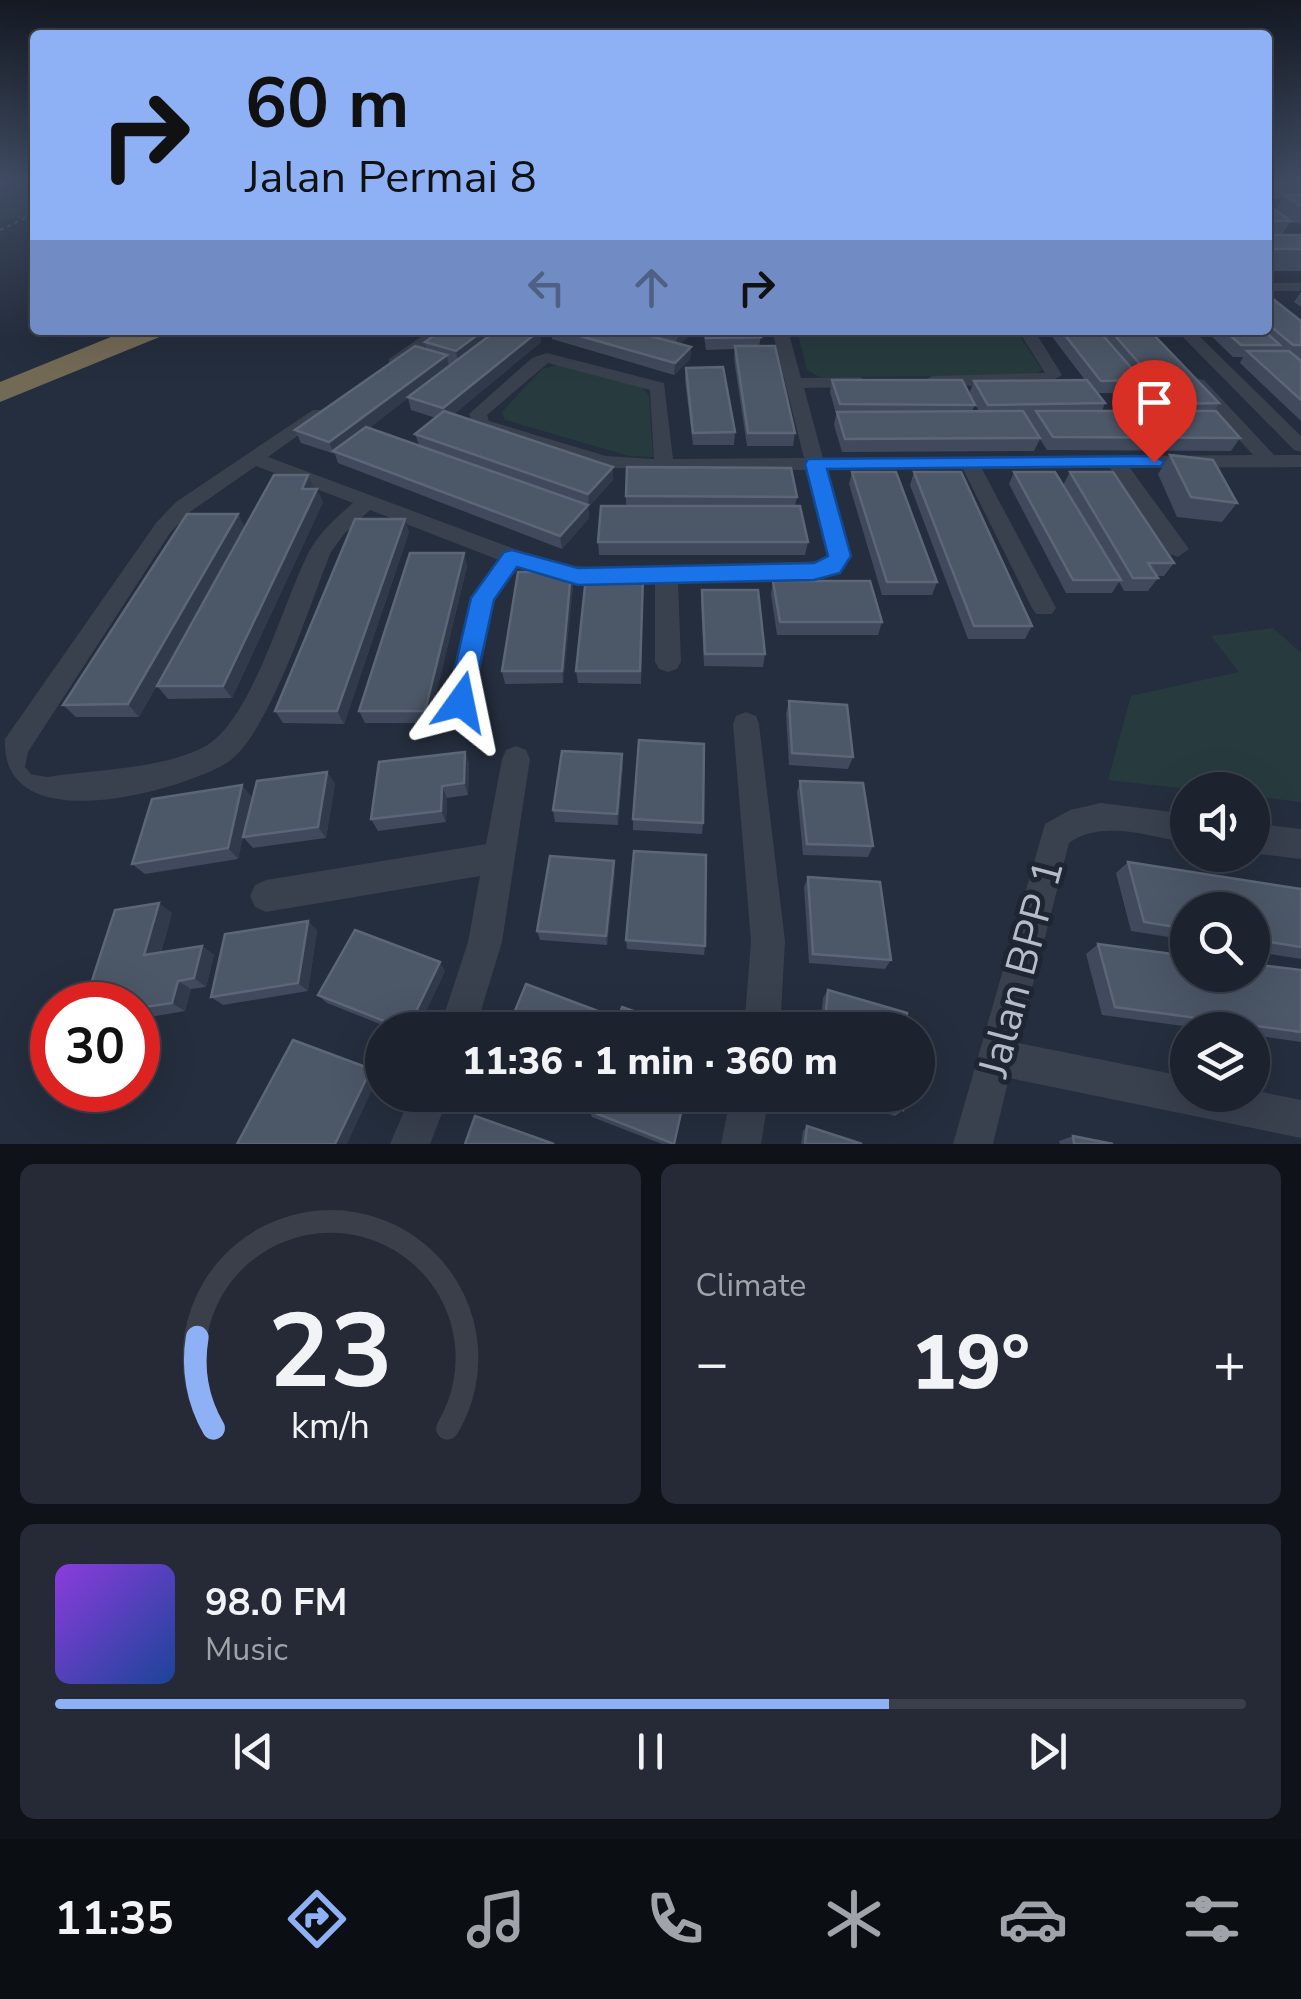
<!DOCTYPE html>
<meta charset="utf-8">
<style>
:root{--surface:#1c222e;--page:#252a36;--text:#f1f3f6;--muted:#a0a4aa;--line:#3a3f4a;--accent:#8eb0f5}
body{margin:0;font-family:"Nunito Sans",sans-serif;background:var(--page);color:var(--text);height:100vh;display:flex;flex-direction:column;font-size:38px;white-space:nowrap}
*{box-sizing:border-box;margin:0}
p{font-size:32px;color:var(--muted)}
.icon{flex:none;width:55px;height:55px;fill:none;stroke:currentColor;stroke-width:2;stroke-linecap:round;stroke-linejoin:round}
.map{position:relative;height:1144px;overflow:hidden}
.details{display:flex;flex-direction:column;gap:20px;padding:20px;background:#0f1319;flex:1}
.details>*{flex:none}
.hud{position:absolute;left:30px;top:30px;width:1242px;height:305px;border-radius:10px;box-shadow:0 10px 40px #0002,0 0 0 2px var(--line);background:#8eb0f5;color:#111;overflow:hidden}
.buttons{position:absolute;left:1170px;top:772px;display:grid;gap:20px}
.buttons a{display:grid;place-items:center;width:100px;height:100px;border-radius:50%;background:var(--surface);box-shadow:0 10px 40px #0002,0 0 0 2px var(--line);font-size:50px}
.speed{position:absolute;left:30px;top:982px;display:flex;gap:20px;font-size:50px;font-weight:700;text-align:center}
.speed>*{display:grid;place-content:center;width:130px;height:130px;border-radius:50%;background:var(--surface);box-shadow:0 10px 40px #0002,0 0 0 2px var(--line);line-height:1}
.speed .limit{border:15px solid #d22;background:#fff;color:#111}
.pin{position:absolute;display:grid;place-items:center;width:85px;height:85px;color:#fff;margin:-102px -42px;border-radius:50% 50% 50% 0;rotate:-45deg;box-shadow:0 0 10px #0007}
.pin .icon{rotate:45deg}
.me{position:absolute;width:110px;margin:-55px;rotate:12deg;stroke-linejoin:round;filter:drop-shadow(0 0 8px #0008)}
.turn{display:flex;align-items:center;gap:35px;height:210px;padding:0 50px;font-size:45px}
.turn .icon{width:130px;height:130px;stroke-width:2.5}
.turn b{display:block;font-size:70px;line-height:85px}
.lanes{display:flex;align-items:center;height:95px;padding:0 50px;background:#0003;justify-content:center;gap:50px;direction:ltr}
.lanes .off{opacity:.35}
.big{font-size:75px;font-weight:800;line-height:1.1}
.details .card{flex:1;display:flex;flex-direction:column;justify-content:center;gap:15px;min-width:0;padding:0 35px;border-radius:15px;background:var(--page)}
.details .dial{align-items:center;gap:0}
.dial svg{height:260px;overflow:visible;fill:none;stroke:var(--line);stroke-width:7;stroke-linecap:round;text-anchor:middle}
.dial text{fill:var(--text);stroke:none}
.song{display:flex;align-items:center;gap:30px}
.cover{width:120px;height:120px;border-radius:15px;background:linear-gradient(135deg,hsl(270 70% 55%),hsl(220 70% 35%))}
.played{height:10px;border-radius:5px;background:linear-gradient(90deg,var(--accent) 70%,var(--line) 70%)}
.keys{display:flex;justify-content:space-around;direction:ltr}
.heat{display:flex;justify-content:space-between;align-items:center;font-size:55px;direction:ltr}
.details .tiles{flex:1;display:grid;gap:20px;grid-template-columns:1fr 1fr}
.card:last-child{grid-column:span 2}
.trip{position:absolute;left:365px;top:1012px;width:570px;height:100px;border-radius:50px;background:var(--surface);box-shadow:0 10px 40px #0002,0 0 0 2px var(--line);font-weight:800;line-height:100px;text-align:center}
.menu{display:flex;height:160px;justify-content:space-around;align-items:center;background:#0b0e12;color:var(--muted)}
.menu .icon{width:70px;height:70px}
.menu .on{color:var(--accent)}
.menu b{font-size:45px;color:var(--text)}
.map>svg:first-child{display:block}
.green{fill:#273b3f}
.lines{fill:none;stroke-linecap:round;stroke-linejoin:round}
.path{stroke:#405457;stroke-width:2.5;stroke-dasharray:4 4;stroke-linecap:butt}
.street{fill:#39404e;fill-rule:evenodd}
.highway{fill:#736a56;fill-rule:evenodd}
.wall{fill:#404a5c;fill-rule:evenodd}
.shaded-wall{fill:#303a4b}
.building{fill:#4c5768;stroke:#5d6677;stroke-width:2.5}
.route{fill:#1a73e8;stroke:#114b97;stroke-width:2.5}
.labels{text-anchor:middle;stroke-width:10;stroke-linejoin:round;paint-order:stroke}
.near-street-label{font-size:42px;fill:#b5bbc9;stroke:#1e2533}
</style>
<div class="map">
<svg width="1301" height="1144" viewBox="0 0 1301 1144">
<rect width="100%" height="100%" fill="#252e3e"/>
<g class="green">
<polygon points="0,180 35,180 35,216 0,221"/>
<polygon points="797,330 1016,330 1042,370 1033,376 820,377 807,370"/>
<polygon points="558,365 640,385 649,395 653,457 629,456 505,420 502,412 542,369"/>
<polygon points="1273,628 1301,653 1301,802 1253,796 1252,790 1197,790 1108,780 1131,696 1239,672 1211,636"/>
</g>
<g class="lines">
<g class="path">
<polyline points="29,180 35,181"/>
<polyline points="0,230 35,213"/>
</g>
<g class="street">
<rect x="1268" y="283" width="33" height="8"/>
<polygon points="431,330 449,330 401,365 389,365 389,359"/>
<path d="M772 330H788L801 378 860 377 868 382 860 387 804 388 823 458 1253 455 1192 388 1190 384 1198 379 1204 380 1274 455H1301V467L1130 468 1189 549 1178 557 1170 554 1110 468 982 469 1056 608 1052 614H1036L1032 608 963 469 826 470 850 557 840 573 814 579 678 583 681 662 677 669 668 672 659 669 655 662V584C606 585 563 585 517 567L494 600 474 702 470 710 461 713 452 710 448 702 471 598 499 560 370 510 344 534 331 552C311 601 269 735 228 762 191 787 0 846 5 739L156 523 176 502 313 410H325L328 414 268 457 555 564 605 569 825 561 828 556 807 470 604 468 475 428 469 414 532 358 547 353 664 383 673 459 804 458ZM548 363 650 390 654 459 606 456 489 421 487 415ZM256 466 353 503C337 517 322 530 311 548 284 597 253 721 204 747 158 770 97 769 47 777L31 774 25 767 28 752 170 533 190 512Z"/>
<polygon points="1018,330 1034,330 1062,375 1044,385 932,386 924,381 932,376 1045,373"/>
<polygon points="1176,330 1193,330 1301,436 1301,452 1294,450"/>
<polygon points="746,712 756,716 759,724 785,941 780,1030 744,1030 751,941 733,724 736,716"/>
<polygon points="516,746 526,750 530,759 502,942 475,1030 439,1030 468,942 480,876 266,912 255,907 250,896 255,885 266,880 486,844 502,759 506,750"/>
<path d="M1101 803 1188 814V843C1151 837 1102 819 1069 843L1018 1043 1188 1077V1095H1252V1090L1301 1100V1138L1009 1078 993 1144H953L1045 824 1070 810Z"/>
<polygon points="1252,823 1301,829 1301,859 1252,853"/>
<polygon points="411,1095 449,1095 430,1144 390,1144"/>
<polygon points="731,1095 769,1095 761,1144 721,1144"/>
</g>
<polygon class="highway" points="128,330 166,330 162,336 0,402 0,382"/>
</g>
<g class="wall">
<polygon points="1268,180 1301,180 1301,223 1294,223 1291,221 1282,235 1301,235 1301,271 1268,271 1268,208 1275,210 1282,199 1268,199"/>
<polygon points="1301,292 1301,307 1294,302"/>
<polygon points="1268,295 1301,321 1301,421 1240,363 1243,357 1233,357 1205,330 1268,330"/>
<polygon points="550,330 692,330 692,334 680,344 691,347 690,359 674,375 552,339"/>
<polygon points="703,330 759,330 761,337 759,346 795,433 793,446 747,446 734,359 735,349 706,350"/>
<path d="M1047 330H1149L1219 403 1214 411 1240 438 1231 451 1047 450 1040 439 1034 451 842 452 834 425 836 414 830 392 832 380 975 405 972 411H979L969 394 974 381 1085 380ZM1140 384 1163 411H1102L1105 403 1097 393H1135Z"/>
<path d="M425 342H541L454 414 613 480 588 506 589 518 562 549 338 463 335 454 301 443 295 430 426 349ZM408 398 411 410 436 418 415 434 419 445 369 428Z"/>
<polygon points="686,368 735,432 734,445 693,445 685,380"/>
<polygon points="1170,455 1237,503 1222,522 1177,517 1158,474"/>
<polygon points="852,472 937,582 932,595 882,595 849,484"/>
<polygon points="914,472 1032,626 1025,639 968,639 910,485"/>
<polygon points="1014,472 1063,485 1070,472 1174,563 1164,576 1157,576 1158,578 1148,591 1124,591 1119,582 1112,593 1066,593 1009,484"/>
<polygon points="314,489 323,502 232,698 168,699 157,686"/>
<polygon points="626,496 797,497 795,506 808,542 805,555 599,555 598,542 626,506"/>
<polygon points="245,527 139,717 76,717 63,705"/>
<polygon points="409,532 344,724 283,723 275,711"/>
<polygon points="464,553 467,566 429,723 365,723 359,711"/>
<polygon points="643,577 641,684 578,683 576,671"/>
<polygon points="773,581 882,622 878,635 777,635 771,594"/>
<polygon points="573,585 563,683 505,684 502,671"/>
<polygon points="702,590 765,654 763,667 704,666 701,603"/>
<polygon points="789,701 853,757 848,769 789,765 786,714"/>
<polygon points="465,752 469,764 468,795 447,798 446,822 378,831 371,819"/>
<polygon points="623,766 618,825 555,822 553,810"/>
<polygon points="327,772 335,784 326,838 253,848 243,837"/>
<polygon points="800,781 873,846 868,857 803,855 797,792"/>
<polygon points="252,797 238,859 145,874 132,864"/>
<polygon points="633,819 703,823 702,834 633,830"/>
<polygon points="1128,862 1301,889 1301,959 1252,951 1252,910 1188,910 1188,940 1131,931 1116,873"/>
<polygon points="615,872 607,945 540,940 537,931"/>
<polygon points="808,877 891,960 885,969 809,963 804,887"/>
<polygon points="172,913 161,952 202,946 214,955 206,987 191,989 185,1011 138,1019 138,1005"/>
<polygon points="317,930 308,991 223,1005 211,997"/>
<polygon points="626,940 705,946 704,955 627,949"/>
<polygon points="1098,944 1301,970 1301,1042 1252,1035 1252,1030 1213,1030 1102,1015 1086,954"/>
<polygon points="445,971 417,1030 395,1030 327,1003 318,995"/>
<polygon points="828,990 906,1030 820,1030 823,998"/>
<polygon points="538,1095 574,1095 569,1108"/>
<polygon points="833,1095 904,1095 903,1110 895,1116"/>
<polygon points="590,1111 674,1144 662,1144 592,1117"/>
<polygon points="807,1126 862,1144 801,1144 803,1131"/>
<polygon points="1073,1136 1113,1144 1060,1144 1059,1141"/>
</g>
<g class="shaded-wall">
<polygon points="484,330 501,330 458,363 456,351"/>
<polygon points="540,330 541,342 446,421 443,408"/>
<polygon points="683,330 692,330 692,334 676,348 677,336"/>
<polygon points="691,347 690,359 674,375 675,363"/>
<polygon points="447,355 449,367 337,452 333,451 334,455 329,442"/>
<polygon points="613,467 613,480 589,507 588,494"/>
<polygon points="308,475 314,488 302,489"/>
<polygon points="317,489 323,502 232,698 223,686"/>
<polygon points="588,505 589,518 562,549 560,536"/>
<polygon points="238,514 245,527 139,717 128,704"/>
<polygon points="405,519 409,532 344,724 337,711"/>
<polygon points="464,553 467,566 429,723 425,711"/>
<polygon points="571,572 573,585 563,683 562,671"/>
<polygon points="465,752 469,764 468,795 464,783"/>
<polygon points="622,754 623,766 618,825 617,814"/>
<polygon points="327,772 335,784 326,838 318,827"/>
<polygon points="242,785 252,797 238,859 228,848"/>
<polygon points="442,786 447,798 446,822 441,811"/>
<polygon points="614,861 615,872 607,945 606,936"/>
<polygon points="159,903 172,913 157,964 144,955"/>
<polygon points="308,921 317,930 308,991 298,983"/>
<polygon points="202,946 214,955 206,987 194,978"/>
<polygon points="440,962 445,971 417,1030 407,1030"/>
<polygon points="178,981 191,989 185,1011 172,1003"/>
<polygon points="598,1011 599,1019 596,1030 591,1030"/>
<polygon points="371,1069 379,1075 347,1144 335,1144"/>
<polygon points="569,1095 574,1095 569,1108 567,1102"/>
</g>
<g class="building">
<rect x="1268" y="180" width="33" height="4"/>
<polygon points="1284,195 1301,195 1301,206"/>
<polygon points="1268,208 1272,208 1291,221 1268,221"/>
<rect x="1268" y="235" width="33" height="14"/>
<polygon points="1268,295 1301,321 1301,345 1293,345 1268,324"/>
<polygon points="442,330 484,330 456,351 425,342"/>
<polygon points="497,330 540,330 443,408 408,397"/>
<polygon points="559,330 628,330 691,347 675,363"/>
<polygon points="652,330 683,330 677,336"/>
<polygon points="705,330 759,330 761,337 706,338"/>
<polygon points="1061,330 1098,330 1142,380 1101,381"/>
<polygon points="1110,330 1149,330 1219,403 1175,404"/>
<polygon points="1224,330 1263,330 1280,345 1241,345"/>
<polygon points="415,346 447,355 329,442 295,430"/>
<polygon points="735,346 775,346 795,433 748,433"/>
<polygon points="1247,351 1289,351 1301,361 1301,400"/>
<polygon points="723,367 735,432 693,433 686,368"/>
<polygon points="832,380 962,380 975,405 840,404"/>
<polygon points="1087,380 1105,403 988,405 974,381"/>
<polygon points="444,411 613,467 588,494 415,434"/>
<polygon points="1023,411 1040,438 845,439 837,412"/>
<polygon points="1036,411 1216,411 1240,438 1053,437"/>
<polygon points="366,427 588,505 560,536 333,451"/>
<polygon points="1170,455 1213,460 1237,503 1191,497"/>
<polygon points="627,467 791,468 797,497 626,496"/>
<polygon points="852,472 896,472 937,582 887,582"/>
<polygon points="914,472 961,472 1032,626 974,626"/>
<polygon points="1014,472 1055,472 1121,580 1073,580"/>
<polygon points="1070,472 1113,472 1174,563 1148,563 1158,578 1133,578"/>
<polygon points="274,475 308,475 302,489 317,489 223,686 157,686"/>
<polygon points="601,506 800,506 808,542 598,542"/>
<polygon points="187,514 238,514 128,704 63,705"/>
<polygon points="355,519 405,519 337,711 275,711"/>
<polygon points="410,553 464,553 425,711 359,711"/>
<polygon points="518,572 571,572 562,671 502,671"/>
<polygon points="586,577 643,577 640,671 576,671"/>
<polygon points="773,581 870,581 882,622 780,622"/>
<polygon points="702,590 758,590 765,654 705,654"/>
<polygon points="789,701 847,705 853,757 792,753"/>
<polygon points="639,740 704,744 703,823 633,819"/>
<polygon points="562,751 622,754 617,814 553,810"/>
<polygon points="465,752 464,783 442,786 441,811 371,819 379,762"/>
<polygon points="327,772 318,827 243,837 257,781"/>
<polygon points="800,781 863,783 873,846 807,844"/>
<polygon points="242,785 228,848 132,864 152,799"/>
<polygon points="634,851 706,855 705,946 626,940"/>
<polygon points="550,856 614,861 606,936 537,931"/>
<polygon points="1128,862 1301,889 1301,947 1252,939 1252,910 1188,910 1188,929 1144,922"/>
<polygon points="808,877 880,882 891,960 813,954"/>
<polygon points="159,903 144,955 202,946 194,978 178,981 172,1003 138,1008 138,1005 84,1005 115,910"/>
<polygon points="308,921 298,983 211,997 225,934"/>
<polygon points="355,930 440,962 407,1030 318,995"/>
<polygon points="1098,944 1188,956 1188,975 1252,975 1252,964 1301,970 1301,1032 1115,1007"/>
<polygon points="526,984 598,1011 591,1030 507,1030"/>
<polygon points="828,990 907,1013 906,1030 824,1030"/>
<polygon points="622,1007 687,1030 615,1030"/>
<polygon points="293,1040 371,1069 335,1144 237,1144"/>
<polygon points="549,1095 569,1095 567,1102"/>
<polygon points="595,1095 685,1095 674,1144 590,1111"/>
<polygon points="857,1095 904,1095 903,1110"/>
<polygon points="475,1116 554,1144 465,1144"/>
<polygon points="807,1126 862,1144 805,1144"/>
<polygon points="1073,1136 1113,1144 1074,1144"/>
</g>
<linearGradient id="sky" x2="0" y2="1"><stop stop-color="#141922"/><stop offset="0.53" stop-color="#404c63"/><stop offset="1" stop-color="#404c63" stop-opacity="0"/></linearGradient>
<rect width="1301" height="340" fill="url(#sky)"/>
<polygon class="route" points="1154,456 1164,462 1161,466 827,469 851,556 840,573 814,580 578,585 517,567 494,600 470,710 461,713 451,710 447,702 471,598 504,552 512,550 578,568 814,563 828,556 805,464 808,459"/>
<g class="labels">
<g class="near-street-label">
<text transform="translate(1020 968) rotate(-75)" y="15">Jalan BPP 1</text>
</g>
</g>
</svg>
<div class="buttons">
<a><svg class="icon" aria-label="sound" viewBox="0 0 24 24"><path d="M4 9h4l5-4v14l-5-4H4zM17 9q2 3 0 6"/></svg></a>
<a><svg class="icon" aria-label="search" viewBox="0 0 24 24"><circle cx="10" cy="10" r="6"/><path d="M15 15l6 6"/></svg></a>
<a><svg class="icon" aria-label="layers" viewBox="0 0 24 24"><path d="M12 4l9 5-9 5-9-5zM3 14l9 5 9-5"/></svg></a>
</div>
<div class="speed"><div class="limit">30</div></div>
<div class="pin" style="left:1154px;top:462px;background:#d93025"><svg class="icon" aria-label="arrive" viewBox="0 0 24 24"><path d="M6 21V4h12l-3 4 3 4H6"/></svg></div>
<svg class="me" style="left:461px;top:702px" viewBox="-20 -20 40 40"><path d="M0-17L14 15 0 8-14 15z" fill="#1a73e8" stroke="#fff" stroke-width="4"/></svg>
<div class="trip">11:36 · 1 min · 360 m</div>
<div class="hud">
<div class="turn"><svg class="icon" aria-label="right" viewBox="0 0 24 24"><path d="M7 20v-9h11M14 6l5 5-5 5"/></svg><div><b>60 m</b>Jalan Permai 8</div></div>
<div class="lanes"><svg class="icon off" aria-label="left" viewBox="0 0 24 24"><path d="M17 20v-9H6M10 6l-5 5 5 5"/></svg><svg class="icon off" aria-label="ahead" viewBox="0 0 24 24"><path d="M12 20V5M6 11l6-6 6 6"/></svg><svg class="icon" aria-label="right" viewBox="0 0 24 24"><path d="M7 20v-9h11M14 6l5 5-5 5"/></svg></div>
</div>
</div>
<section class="details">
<div class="tiles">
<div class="card dial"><svg viewBox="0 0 100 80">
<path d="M14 69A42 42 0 1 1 86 69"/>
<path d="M14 69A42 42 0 0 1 9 41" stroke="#8eb0f5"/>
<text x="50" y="56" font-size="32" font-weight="700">23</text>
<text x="50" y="72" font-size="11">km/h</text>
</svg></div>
<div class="card"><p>Climate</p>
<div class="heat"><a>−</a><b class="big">19°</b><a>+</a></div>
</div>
<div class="card">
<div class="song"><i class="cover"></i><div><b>98.0 FM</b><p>Music</p></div></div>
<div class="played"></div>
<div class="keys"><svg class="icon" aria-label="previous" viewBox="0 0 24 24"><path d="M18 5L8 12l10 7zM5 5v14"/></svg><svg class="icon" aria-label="pause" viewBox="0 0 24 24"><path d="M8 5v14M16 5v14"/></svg><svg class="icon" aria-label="next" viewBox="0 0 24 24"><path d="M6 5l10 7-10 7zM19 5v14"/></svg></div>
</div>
</div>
</section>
<nav class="menu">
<b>11:35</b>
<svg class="icon on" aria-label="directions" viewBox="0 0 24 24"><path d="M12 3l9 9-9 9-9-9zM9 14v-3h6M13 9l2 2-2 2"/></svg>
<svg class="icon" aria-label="music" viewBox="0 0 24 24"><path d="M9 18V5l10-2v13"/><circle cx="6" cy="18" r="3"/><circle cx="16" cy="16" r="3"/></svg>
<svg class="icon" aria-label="phone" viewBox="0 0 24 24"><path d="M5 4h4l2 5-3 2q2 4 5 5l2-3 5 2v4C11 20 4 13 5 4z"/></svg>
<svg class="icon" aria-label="climate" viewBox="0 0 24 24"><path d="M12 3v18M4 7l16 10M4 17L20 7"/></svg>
<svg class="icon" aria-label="car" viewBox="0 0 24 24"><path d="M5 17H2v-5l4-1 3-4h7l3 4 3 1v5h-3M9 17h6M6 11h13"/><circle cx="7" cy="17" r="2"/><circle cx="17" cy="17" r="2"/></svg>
<svg class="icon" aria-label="filters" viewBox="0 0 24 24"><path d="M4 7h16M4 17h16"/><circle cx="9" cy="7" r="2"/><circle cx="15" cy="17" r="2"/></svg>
</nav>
